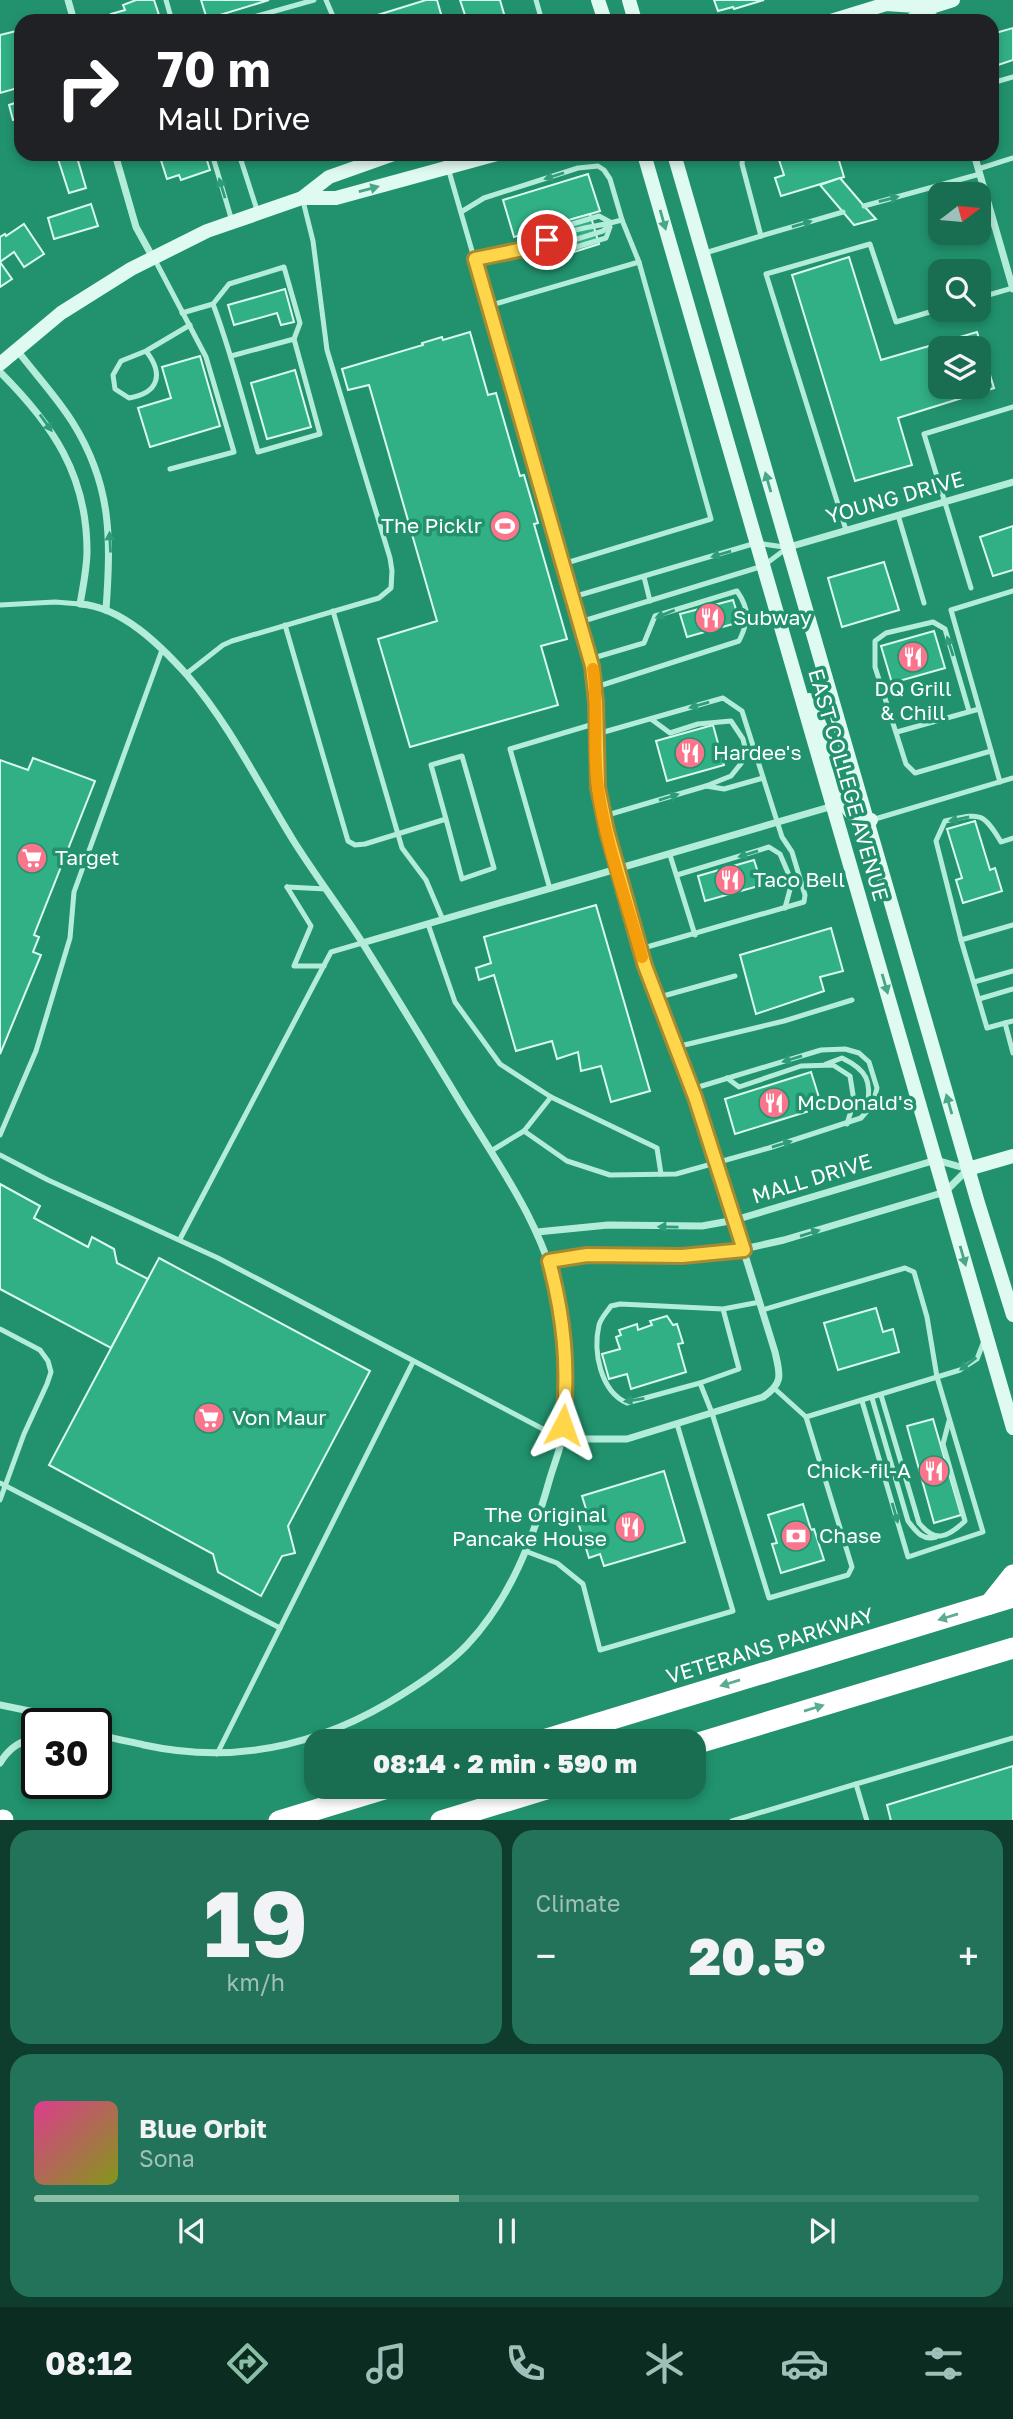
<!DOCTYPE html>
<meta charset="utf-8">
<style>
:root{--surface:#196e52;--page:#227359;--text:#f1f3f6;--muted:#9fc0b8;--line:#378169;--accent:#8abfa5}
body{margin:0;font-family:"Golos Text",sans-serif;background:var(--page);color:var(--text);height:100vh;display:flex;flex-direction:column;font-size:26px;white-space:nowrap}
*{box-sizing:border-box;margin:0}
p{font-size:23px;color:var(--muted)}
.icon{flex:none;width:38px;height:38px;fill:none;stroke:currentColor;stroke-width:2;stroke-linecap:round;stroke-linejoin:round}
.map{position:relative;height:1820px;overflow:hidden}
.sheet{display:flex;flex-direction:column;gap:10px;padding:10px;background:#0e3c2d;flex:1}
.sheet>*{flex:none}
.banner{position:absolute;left:14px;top:14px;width:985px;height:147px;border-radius:21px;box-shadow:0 4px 10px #0003;background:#202124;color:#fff;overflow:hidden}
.needle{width:46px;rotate:74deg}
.fabs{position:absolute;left:928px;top:182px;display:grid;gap:14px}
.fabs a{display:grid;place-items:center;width:63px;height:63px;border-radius:14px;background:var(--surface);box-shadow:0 4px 10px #0003;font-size:35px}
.speed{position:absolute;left:21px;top:1708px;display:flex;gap:14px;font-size:35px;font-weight:700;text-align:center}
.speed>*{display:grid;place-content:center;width:91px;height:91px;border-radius:50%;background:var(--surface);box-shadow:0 4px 10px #0003;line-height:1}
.speed .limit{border:4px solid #111;border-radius:10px;background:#fff;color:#111}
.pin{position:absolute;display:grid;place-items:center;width:60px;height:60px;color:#fff;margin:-30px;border:4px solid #fff;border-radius:50%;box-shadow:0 2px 7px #0007}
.me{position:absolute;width:77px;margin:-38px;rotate:4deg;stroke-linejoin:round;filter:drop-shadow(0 0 5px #0008)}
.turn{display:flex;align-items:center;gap:24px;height:147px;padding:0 28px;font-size:32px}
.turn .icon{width:91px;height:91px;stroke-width:2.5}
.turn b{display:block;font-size:49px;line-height:60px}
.big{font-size:52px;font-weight:800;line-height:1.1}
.sheet .card{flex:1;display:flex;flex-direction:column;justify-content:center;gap:10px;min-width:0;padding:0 24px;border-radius:21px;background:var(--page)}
.sheet .dial{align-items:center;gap:0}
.dial b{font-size:91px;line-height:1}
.song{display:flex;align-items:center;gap:21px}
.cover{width:84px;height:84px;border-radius:10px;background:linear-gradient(135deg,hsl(330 70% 55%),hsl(70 70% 35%))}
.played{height:7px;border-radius:4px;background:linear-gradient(90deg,var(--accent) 45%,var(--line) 45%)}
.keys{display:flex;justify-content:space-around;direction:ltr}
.heat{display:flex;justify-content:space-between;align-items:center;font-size:38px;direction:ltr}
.sheet .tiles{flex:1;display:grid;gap:10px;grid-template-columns:1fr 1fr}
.card:last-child{grid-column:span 2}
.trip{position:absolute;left:304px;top:1729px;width:402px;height:70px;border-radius:21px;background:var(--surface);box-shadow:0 4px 10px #0003;font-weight:800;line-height:70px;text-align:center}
.tab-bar{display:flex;height:112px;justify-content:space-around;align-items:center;background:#0a2c21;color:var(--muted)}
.tab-bar .icon{width:49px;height:49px}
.tab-bar .on{color:var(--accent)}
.tab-bar b{font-size:32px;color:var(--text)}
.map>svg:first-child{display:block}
.building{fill:#31af85;stroke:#d9faee;stroke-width:2;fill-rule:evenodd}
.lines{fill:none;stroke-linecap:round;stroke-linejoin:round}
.lane{stroke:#b3edd9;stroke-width:5}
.street{stroke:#b3edd9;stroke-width:7}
.secondary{stroke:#dffaf1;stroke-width:14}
.highway{stroke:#fff;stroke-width:21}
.oneway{fill:#309b78}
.oneway2{fill:#47a787}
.oneway3{fill:#58ad92}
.route-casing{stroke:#a68a30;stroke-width:18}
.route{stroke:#ffd54a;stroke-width:12}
.slow{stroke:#f59e0b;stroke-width:12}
.labels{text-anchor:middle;stroke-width:7;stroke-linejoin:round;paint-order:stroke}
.street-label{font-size:21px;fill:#fff;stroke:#21926d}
.poi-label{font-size:21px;fill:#fff;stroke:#21926d;text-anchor:start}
</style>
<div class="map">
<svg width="1013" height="1821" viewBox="0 0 1013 1821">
<rect width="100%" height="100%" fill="#21926d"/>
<g class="building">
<polygon points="136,0 154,0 160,18 148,21 113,21 111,14 125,10 123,5"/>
<polygon points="201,0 269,0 207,19"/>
<polygon points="426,0 437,0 443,21 369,21 368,18"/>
<polygon points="460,0 500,0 506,21 467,21"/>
<polygon points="714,0 764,0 734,9 733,7 718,11"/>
<polygon points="1013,28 1013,60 992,67 992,34"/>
<polygon points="20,30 21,87 0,93 0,35"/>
<polygon points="21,96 21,117 13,120 9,105 18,102 17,97"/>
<polygon points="76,154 86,188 69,193 58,159"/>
<polygon points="159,154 205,154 210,170 181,180 179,175 167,179"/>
<polygon points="777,154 837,154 844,177 781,196 775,178 784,175"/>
<polygon points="588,174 600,211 514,237 503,200"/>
<polygon points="840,178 864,206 876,219 854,225 820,185"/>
<polygon points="91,204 98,226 54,239 48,218"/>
<polygon points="590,214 599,244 574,252 565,221"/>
<polygon points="24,224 44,254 24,267 14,252 0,262 12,279 0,287 0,237 5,234 6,236"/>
<path d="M849 257 881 360 977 332 994 388 898 418 912 465 855 481 792 275ZM940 348H978V387H940Z"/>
<polygon points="285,289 294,322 281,325 277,313 234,325 228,305"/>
<polygon points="470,332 488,395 496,393 520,476 524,475 538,523 534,524 567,639 541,646 558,705 410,747 378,639 437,621 369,385 348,390 342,369 423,345 422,343 442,337 443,340"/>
<polygon points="200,356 220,426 150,447 138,408 171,398 162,367"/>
<polygon points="295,370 311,427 267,439 251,383"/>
<polygon points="1013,526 1013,570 993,576 980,537"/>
<polygon points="884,562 899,610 842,627 828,578"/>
<polygon points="733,600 740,622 687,637 680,614"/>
<polygon points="934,631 945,668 892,683 881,646"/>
<polygon points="713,725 724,765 667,781 656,741"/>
<polygon points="33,758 95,781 34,935 39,937 33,952 41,955 0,1054 0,760 28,770"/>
<polygon points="975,821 990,870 995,868 1002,891 963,903 956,880 962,878 947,829"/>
<polygon points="754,860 762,885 705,901 698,876"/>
<polygon points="596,905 650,1091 611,1102 601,1066 581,1071 578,1052 557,1059 552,1041 516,1051 494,975 479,980 476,968 491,963 484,937"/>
<polygon points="831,928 843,971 820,977 824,991 756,1014 740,955"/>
<polygon points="811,1072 822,1107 735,1134 725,1099"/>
<polygon points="0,1184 40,1206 34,1218 88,1247 92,1237 114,1249 117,1263 148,1279 111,1348 0,1289"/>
<polygon points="159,1258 370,1371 288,1526 295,1553 282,1556 261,1596 218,1572 213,1554 49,1465"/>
<polygon points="876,1308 883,1332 893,1329 899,1352 838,1370 824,1323"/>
<polygon points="667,1316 673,1325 677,1324 683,1343 678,1344 686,1372 631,1389 627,1374 609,1379 602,1354 620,1349 616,1337 621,1335 619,1330 637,1324 638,1330 652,1325 650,1321"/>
<polygon points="933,1419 961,1515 934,1523 907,1426"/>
<polygon points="664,1471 685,1542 604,1566 600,1554 589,1558 575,1512 586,1509 582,1496"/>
<polygon points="803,1504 811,1530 814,1529 824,1560 781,1573 772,1544 777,1543 768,1515"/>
<polygon points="1013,1766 1013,1821 891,1821 887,1805"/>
</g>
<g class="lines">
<g class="lane">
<polyline points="166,0 172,21"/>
<polyline points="326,0 335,21"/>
<polyline points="536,0 542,21"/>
<polyline points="239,21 314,0"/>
<polyline points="992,83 1013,77"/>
<polyline points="212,154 232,221"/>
<polyline points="239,154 258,213"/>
<polyline points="444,154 592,666 596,687 598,787 617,869"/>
<polyline points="978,169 1013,158"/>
<polyline points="864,206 980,174"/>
<path d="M461 212 484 198 578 168 598 166 604 170 610 179 622 220C595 228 562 228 538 246"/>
<polyline points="622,220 639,262"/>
<polyline points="761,236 843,212"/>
<polyline points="540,243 546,232 599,216 610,222"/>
<polyline points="541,248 553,254 606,238 610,227"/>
<polyline points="705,253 761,236 742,164 743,154"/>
<polyline points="475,259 538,246 551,247 603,231 611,223"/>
<polyline points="155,260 206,357 234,452 170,469"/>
<polyline points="978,298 1013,288"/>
<path d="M213 304C231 352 244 403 258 452L320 434 294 339 231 356"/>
<polyline points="488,306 639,262 711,519 563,564"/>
<polyline points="182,313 213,304 229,284 284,267 300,323 294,339"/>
<path d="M146 351C164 374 159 393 129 398L115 389 113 375 121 361 146 351 190 325"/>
<polyline points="898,515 924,603"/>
<polyline points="846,530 766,274 870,244 896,322 940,309"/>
<polyline points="644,577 650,601"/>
<polyline points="971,588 924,434 1013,407"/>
<polyline points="573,597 756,543 784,547"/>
<polyline points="0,605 55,602 80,604"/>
<polyline points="333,611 402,848 426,880 443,920"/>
<polyline points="580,622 763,566 787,548"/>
<polyline points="285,625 348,841 355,845 365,844 446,819 462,879 494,868 462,756 431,765 446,819"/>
<path d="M590 659 644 643 655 616 737 591C750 610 749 621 739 641L596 687"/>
<polyline points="186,674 223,645 232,641 379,598 391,588 392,571 390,558 327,350 313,241 303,201"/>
<polyline points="969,711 945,629 933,622 886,633 875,641 875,667 906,764 915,773 991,751"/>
<polyline points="651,719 670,733 698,724 731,721 743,739 747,756 731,776 706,786"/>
<polyline points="897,732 979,709"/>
<polyline points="597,734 723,698 742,711 782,837 792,852 805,895 804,902 640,949"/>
<polyline points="1000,782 951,610 1013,591"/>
<polyline points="604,816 706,786 724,789 763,778"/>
<polyline points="875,819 1013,778"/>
<polyline points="670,855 695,935"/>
<polyline points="677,875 769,847 780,854 792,882 785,908"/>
<polyline points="287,887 311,926 294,966 324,966"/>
<polyline points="287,887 326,889"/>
<polyline points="550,889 510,749 597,723"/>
<polyline points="428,924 455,1002 500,1064 551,1097 524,1131"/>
<path d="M961 940 936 841 945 821C979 814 982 810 1001 842L1013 838"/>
<polyline points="974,982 1013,971"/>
<polyline points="656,998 735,976"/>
<polyline points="979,999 1013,989"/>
<polyline points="1013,1021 1005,1023 1013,1053"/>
<polyline points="1005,1023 987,1028 961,940 1013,925"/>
<polyline points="676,1047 784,1021 852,1000"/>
<path d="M826 1064 842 1058C867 1070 872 1081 867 1108"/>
<polyline points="727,1078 739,1087 801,1066 833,1065 850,1076 854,1101 847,1124"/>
<polyline points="551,1097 657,1148 661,1174"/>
<polyline points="0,1135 36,1051 70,938 74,892 162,650"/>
<polyline points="491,1151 524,1131 567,1161 610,1175 676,1174 769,1148 861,1118 873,1104 877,1088 869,1062 859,1053 845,1049 821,1050 692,1089"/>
<polyline points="0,1155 48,1180 218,1258 562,1439"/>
<polyline points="180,1239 331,952 362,943"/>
<path d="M723 1309 739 1369 700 1383 627 1403C600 1391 593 1351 599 1325 601 1318 607 1312 611 1306L620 1304 723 1309 760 1302"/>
<polyline points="762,1310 905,1268 914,1272 927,1317 937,1377 983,1532 908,1557 862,1401"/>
<polyline points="0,1329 40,1350 48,1361 51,1372 47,1384 24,1434 0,1500"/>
<polyline points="700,1383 712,1413 769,1598 848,1575 852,1567 806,1417"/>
<polyline points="775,1389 806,1417 960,1370 977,1359 984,1341"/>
<path d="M881 1395 919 1523C935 1543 947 1538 965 1521L943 1444 949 1421"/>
<path d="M872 1398 908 1521C916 1531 922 1541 936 1537"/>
<polyline points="0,1483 280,1628"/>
<polyline points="525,1551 557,1563 583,1584 600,1650 733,1611 677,1424"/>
<polyline points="217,1754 413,1362"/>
<polyline points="732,1821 856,1784"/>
<polyline points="867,1821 856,1784 1013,1738"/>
</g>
<g class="street">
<polyline points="68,0 74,21"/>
<polyline points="931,8 935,21"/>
<polyline points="115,154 136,227 153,258"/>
<polyline points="974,154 1013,289"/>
<path d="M17 350C35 374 57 397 73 423 112 486 111 538 106 610"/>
<path d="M0 372C52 424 87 474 87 551 87 568 83 587 80 604 122 607 160 645 187 675 230 725 259 785 293 840 315 875 340 908 362 942 397 998 431 1054 465 1110 503 1171 544 1229 559 1300 568 1343 570 1395 562 1439 559 1452 554 1465 550 1478 533 1539 511 1598 467 1645 445 1668 415 1687 388 1703 311 1748 231 1764 144 1745 128 1741 111 1739 96 1733"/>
<polyline points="789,547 1013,482"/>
<polyline points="362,943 833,806"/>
<polyline points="537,1232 608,1225 702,1226 735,1220 936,1160 968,1169 945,1192 784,1240 744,1249 683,1256 587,1255 549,1261"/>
<path d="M562 1439H627L763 1397C784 1383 780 1374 775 1352L696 1097 663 1018 645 966 618 870"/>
<polyline points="0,1705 49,1715 72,1724"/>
<path d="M0 1763C9 1748 20 1741 37 1737"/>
</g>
<g class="secondary">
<polyline points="598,0 605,21"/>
<polyline points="629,0 635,21"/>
<polyline points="831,21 886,4 931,7"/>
<polyline points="910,21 931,7 953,0"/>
<polyline points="644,154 1013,1428"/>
<polyline points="674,154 978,1203 1013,1315"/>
<polyline points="302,198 336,198 497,154"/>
<polyline points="0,364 61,313 131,269 207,231 302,198 329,177 394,154"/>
<path d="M809 700 823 733 843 802C849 812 858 822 871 820"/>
<polyline points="968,1169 1013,1156"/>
</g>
<g class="highway">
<polyline points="990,1604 1013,1575"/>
<polyline points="540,1741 1013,1597"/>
<polyline points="695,1744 1013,1648"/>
<polyline points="3,1820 3,1821"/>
<polyline points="279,1821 391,1787"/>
<polyline points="441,1821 553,1787"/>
</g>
</g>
<defs><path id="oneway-solid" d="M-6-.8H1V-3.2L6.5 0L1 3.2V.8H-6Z" transform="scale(1.75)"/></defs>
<g class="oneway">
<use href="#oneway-solid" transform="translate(554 176) rotate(162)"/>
<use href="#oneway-solid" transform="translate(222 188) rotate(-107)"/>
<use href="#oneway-solid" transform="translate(889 199) rotate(-15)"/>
<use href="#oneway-solid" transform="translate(802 224) rotate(-16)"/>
<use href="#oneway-solid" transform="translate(46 423) rotate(54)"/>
<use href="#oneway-solid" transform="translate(110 542) rotate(-93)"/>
<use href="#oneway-solid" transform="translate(721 554) rotate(164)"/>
<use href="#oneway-solid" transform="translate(665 614) rotate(158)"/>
<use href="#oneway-solid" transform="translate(950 646) rotate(-108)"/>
<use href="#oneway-solid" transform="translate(699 705) rotate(164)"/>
<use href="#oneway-solid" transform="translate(669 797) rotate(-17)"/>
<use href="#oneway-solid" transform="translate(959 819) rotate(168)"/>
<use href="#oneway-solid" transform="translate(748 854) rotate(163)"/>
<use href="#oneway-solid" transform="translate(792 1059) rotate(163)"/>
<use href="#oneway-solid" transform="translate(782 1144) rotate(-17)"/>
<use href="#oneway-solid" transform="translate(668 1227) rotate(-179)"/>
<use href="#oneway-solid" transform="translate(810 1233) rotate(-17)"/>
<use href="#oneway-solid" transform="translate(968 1364) rotate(143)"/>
<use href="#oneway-solid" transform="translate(634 1400) rotate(171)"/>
<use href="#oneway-solid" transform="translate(895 1513) rotate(74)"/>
</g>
<g class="oneway2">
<use href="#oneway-solid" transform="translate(369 189) rotate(-15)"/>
<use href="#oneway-solid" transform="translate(663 220) rotate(74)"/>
<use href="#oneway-solid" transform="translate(768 482) rotate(-106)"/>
<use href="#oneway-solid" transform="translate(885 984) rotate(74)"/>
<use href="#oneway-solid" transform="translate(949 1104) rotate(-106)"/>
<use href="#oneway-solid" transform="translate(963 1256) rotate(74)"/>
</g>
<g class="oneway3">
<use href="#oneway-solid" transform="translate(948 1617) rotate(163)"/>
<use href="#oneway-solid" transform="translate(730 1683) rotate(163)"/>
<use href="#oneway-solid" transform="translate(814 1708) rotate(-17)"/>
</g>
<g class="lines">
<g class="route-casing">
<path id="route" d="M547 240 538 246 475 259 592 666 596 702 598 787 607 831 645 966 695 1097 744 1250 682 1256 587 1255 549 1261C564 1317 569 1367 563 1425"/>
</g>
<use href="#route" class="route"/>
<path class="slow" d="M593 669C599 709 592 749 598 788 606 846 627 901 642 957"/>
</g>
<defs>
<g id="stadium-disc" transform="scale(1.575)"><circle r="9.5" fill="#fa748c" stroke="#21926d"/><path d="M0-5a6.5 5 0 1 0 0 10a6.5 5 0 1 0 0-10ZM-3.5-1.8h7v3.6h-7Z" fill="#fff"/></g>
<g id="restaurant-disc" transform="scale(1.575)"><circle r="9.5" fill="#fa748c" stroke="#21926d"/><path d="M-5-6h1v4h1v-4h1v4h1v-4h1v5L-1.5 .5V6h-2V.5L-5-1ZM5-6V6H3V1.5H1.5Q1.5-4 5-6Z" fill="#fff"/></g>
<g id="supermarket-disc" transform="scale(1.575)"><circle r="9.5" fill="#fa748c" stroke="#21926d"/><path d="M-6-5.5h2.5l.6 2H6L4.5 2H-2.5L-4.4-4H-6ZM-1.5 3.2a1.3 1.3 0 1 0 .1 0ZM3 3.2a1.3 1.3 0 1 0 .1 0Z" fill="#fff"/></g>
<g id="bank-disc" transform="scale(1.575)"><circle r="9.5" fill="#fa748c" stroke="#21926d"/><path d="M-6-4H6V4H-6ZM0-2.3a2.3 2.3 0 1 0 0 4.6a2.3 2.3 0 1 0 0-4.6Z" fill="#fff"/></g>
</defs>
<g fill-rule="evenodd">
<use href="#stadium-disc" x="505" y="526"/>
<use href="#restaurant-disc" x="710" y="618"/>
<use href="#restaurant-disc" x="913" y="657"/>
<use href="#restaurant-disc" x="690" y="753"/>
<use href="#supermarket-disc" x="32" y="858"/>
<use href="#restaurant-disc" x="730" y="880"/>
<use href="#restaurant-disc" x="774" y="1103"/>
<use href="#supermarket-disc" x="209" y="1418"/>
<use href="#restaurant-disc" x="934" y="1471"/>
<use href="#restaurant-disc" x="630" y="1527"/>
<use href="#bank-disc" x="796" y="1536"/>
</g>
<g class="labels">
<g class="street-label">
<text transform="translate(895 498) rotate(-16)" y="7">YOUNG DRIVE</text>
<text transform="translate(848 785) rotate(74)" y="7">EAST COLLEGE AVENUE</text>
<text transform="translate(812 1179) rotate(-17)" y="7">MALL DRIVE</text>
<text transform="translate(770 1646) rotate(-17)" y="7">VETERANS PARKWAY</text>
</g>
<g class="poi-label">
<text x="482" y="533" text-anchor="end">The Picklr</text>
<text x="733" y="625">Subway</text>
<text x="913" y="696" text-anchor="middle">DQ Grill<tspan x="913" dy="24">&amp; Chill</tspan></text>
<text x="713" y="760">Hardee's</text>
<text x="55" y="865">Target</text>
<text x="753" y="887">Taco Bell</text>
<text x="797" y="1110">McDonald's</text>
<text x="232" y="1425">Von Maur</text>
<text x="911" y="1478" text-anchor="end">Chick-fil-A</text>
<text x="607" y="1522" text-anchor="end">The Original<tspan x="607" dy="24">Pancake House</tspan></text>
<text x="819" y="1543">Chase</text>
</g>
</g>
</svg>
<div class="fabs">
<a><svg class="needle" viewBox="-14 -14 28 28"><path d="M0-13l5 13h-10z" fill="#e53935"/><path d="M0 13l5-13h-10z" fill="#9fc0b8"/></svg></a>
<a><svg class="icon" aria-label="search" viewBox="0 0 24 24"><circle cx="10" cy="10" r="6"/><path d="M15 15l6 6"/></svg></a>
<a><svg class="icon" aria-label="layers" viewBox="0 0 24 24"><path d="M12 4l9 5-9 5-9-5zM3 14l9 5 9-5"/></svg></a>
</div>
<div class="speed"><div class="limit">30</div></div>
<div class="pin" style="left:547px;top:240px;background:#d93025"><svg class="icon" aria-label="arrive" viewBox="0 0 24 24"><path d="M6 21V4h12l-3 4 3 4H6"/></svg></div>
<svg class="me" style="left:563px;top:1425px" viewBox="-20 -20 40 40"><path d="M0-17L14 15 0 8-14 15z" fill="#ffd54a" stroke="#fff" stroke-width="4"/></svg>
<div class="trip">08:14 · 2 min · 590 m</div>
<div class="banner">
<div class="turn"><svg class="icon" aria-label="right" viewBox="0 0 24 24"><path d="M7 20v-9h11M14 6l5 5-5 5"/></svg><div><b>70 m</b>Mall Drive</div></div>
</div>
</div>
<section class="sheet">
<div class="tiles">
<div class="card dial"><b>19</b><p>km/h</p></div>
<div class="card"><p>Climate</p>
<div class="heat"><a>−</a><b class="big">20.5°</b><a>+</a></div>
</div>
<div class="card">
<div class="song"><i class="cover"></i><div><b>Blue Orbit</b><p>Sona</p></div></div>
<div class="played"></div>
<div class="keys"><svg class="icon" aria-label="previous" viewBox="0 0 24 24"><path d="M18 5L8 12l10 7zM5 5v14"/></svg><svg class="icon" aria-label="pause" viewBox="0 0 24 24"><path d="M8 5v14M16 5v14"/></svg><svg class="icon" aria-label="next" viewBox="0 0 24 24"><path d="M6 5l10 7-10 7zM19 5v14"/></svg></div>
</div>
</div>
</section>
<nav class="tab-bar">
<b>08:12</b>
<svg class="icon on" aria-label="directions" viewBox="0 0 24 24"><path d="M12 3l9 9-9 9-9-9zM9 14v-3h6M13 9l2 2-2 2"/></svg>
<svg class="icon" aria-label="music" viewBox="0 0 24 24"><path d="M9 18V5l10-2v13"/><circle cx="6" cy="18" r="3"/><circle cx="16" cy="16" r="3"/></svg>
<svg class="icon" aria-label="phone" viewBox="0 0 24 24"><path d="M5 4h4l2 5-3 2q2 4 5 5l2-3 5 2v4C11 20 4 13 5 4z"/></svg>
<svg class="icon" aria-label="climate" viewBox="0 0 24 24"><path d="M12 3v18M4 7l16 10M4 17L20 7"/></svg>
<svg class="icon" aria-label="car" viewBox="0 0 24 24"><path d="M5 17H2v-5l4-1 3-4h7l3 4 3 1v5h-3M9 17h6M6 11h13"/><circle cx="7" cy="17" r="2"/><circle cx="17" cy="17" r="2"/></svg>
<svg class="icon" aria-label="filters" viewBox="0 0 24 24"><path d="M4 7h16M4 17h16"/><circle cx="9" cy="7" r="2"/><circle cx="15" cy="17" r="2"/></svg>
</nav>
